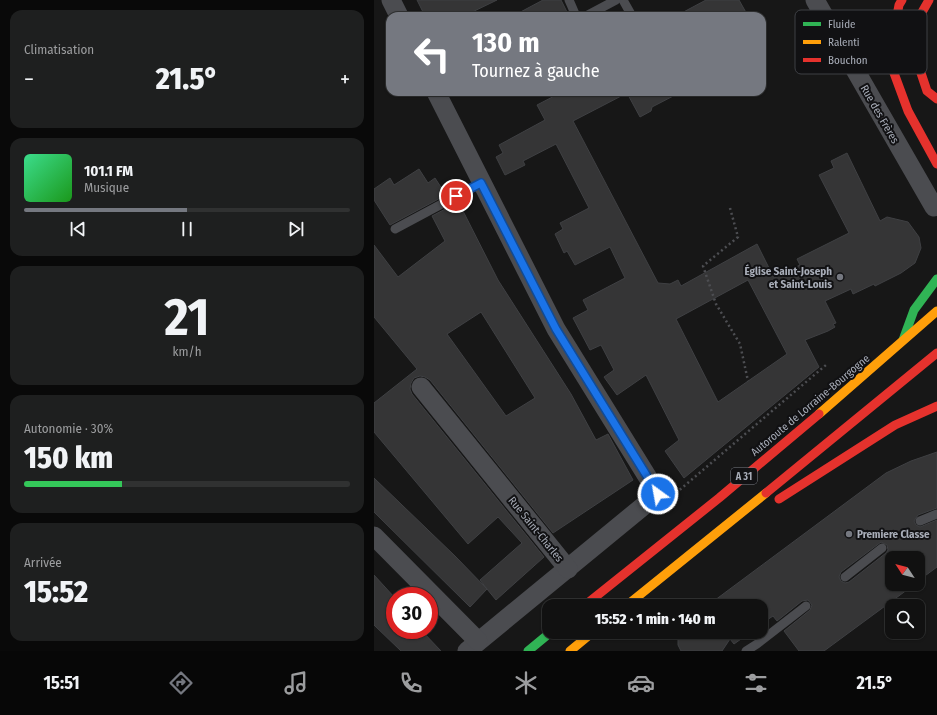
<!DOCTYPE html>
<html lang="fr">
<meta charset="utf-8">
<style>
:root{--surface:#111;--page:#1e1f1f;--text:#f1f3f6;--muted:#9c9d9f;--line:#303131;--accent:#757880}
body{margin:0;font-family:"Fira Sans Condensed",sans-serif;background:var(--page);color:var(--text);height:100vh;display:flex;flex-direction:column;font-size:15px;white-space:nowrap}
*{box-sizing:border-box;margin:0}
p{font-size:13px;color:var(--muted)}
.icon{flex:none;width:22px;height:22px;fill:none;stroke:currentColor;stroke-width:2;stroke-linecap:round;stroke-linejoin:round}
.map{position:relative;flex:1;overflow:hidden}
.drawer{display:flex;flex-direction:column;gap:10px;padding:10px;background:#090909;width:374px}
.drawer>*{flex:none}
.top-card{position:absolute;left:12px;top:12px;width:380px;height:84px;border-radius:12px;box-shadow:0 1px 3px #0004,0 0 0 1px var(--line);background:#757880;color:#fff;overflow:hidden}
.needle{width:26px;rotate:306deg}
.fabs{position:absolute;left:511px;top:551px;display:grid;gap:8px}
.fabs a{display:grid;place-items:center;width:40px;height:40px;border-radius:8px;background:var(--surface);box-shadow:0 1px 3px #0004,0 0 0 1px var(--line);font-size:20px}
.speed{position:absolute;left:12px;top:587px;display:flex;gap:8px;font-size:20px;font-weight:700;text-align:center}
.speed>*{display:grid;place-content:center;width:52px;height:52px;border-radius:50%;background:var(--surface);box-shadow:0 1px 3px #0004,0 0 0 1px var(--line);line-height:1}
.speed .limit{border:6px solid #d22;background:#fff;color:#111}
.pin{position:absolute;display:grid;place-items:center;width:34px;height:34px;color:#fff;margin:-17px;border:2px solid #fff;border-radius:50%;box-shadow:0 1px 4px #0007}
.me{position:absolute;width:44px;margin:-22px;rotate:328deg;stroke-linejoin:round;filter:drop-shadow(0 0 3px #0008)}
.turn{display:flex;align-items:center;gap:14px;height:84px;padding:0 20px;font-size:18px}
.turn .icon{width:52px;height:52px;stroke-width:2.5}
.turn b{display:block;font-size:28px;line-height:34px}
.big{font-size:30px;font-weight:800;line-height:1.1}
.drawer .widget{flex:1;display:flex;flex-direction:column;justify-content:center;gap:6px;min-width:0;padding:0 14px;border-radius:12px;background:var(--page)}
.drawer .dial{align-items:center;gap:0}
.dial b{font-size:52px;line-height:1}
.song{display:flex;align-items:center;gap:12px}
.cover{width:48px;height:48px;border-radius:6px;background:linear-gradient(135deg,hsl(150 70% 55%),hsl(120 70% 35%))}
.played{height:4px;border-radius:2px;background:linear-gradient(90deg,var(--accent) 50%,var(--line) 50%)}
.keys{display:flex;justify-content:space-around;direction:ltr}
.heat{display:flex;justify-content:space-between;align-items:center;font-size:22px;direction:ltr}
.charge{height:6px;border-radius:3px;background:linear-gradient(90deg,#34c759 30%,var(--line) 0)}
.trip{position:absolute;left:168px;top:599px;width:226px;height:40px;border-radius:12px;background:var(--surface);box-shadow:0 1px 3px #0004,0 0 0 1px var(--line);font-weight:800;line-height:40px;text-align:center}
.tab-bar{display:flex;height:64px;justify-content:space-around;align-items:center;background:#070707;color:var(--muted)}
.tab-bar .icon{width:28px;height:28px}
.tab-bar .current{color:var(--accent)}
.tab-bar b{font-size:18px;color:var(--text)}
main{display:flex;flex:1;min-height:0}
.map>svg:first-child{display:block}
.building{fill:#353536;stroke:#3f4043;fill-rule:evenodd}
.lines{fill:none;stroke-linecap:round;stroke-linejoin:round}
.path{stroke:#4d4e52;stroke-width:2.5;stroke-dasharray:2 3;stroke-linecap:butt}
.lane{stroke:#4b4c50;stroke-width:9}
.street{stroke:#4b4c50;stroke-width:19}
.fast{stroke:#30b455;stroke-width:9}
.slow{stroke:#ff9f0a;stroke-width:9}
.jam{stroke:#e5322d;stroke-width:9}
.route-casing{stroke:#114b97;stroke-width:10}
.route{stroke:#1a73e8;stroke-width:7}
.poi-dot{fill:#757880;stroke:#111113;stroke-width:1.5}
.labels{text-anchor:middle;stroke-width:4;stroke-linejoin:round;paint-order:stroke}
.shield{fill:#111113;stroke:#7b7e86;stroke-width:1}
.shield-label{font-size:10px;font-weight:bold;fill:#a8adb8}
.street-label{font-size:11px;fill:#a8adb8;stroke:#111113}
.poi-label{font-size:11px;font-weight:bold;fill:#a8adb8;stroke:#111113;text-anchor:end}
.key{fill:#111113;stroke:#3e4045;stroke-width:1}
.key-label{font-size:11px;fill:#a8adb8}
</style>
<main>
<section class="drawer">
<div class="widget"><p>Climatisation</p>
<div class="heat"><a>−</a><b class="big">21.5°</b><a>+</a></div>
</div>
<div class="widget">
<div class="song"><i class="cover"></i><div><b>101.1 FM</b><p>Musique</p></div></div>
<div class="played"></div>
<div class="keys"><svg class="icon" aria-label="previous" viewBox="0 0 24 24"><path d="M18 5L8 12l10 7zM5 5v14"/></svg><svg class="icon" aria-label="pause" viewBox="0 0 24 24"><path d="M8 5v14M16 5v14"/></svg><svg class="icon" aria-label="next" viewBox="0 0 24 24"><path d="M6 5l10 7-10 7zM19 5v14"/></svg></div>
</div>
<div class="widget dial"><b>21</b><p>km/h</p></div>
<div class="widget"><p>Autonomie · 30%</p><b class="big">150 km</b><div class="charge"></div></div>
<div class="widget"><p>Arrivée</p><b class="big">15:52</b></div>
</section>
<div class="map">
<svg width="563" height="651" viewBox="0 0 563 651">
<rect width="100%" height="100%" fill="#171717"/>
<g class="building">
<polygon points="43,0 123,0 90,16 51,16"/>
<polygon points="169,0 187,0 195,16 139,16"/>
<polygon points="332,0 365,0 374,16 302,16"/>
<path d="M188 92H307L278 107 277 111 266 117 253 93 199 121 284 283 296 284 304 280 307 286 383 244 400 278 426 265 423 259 475 233 445 175 460 168 457 161 473 153 506 221 513 217 534 222 545 237 547 248 541 263 527 273 501 286 500 284 479 294 477 289 451 301 462 323 459 324 461 327 454 331 431 340 445 367 310 478 291 451 305 440 272 375 243 395 230 377 240 370 227 345 216 350 199 318 214 310 209 300 251 278 236 247 201 265 193 251 190 253 181 234 189 229 186 223 215 208 182 144 149 161 151 165 131 175 122 157 129 153 125 145 171 120 163 105ZM374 280 413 354 344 402 302 319Z"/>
<polygon points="45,169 54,183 61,178 72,195 16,225 0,200 0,189 16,178 20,185"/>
<path d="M79 205 82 210 87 207 124 280 197 394 222 440 234 434 259 480 179 533 56 380 51 377 46 376 40 378 37 383 36 389 38 394 170 557 122 600 113 589 96 607 0 512V478L81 556 113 589 106 580 148 543 124 517 94 544 0 432V403L43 369 0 317V245L24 277 71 241 58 216ZM107 312 161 398 132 416 73 334Z"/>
<path d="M563 452V508L544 515 540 521 542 525 546 527 563 520V567L544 581V558H518V584H541L450 651H425L410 631 436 610 438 605 434 600 428 601 403 621 399 616 387 624V606H333L512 473 537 461ZM507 542 513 545 514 550 512 553 475 582 471 583 467 581 465 577 467 572Z"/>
<polygon points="0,575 21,598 21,630 47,630 67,651 27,651 0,625"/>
<polygon points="305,632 377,632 360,644 356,639 348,651 307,651 304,645 304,636"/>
</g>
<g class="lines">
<g class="path">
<polyline points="356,208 364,237 329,266 342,304 366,344 374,381"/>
<polyline points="302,493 452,365"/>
</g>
<g class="lane">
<polyline points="195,0 202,16"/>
<polyline points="249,0 258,16"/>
<polyline points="212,16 242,0"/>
<polyline points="21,229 107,183"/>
<polyline points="546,521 563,514"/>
<polyline points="471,577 508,548"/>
<polyline points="372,651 383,644 432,606"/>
</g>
<g class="street">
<polyline points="17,0 25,16"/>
<polyline points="441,0 560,207"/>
<polyline points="62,92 182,329 284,494 93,651"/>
<polyline points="47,387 194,569"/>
<polyline points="0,536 104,641"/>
</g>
<g class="fast">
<polyline points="529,340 540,310 563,279"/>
<polyline points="154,651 177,632"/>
</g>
<g class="slow">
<polyline points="445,414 563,311"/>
<polyline points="252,606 392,493"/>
<polyline points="196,651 219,632"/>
</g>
<g class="jam">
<polyline points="528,0 525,5 519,36 520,73 534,111 563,164"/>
<polyline points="555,0 543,21 542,58 553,91 563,99"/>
<polyline points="392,493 563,353"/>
<polyline points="405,499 521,425 563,406"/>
<polyline points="210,606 345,498 445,414"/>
</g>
</g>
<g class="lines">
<g class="route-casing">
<polyline id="route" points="82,196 107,183 182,329 284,494"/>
</g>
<use href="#route" class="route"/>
</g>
<g class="poi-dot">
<circle cx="466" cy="277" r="4"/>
<circle cx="475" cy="534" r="4"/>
</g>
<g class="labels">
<rect class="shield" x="357" y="468" width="26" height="16" rx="3"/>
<g class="shield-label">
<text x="370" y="480">A 31</text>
</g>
<g class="street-label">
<text transform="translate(506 114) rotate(60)" y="4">Rue des Frères</text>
<text transform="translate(436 405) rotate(-40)" y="4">Autoroute de Lorraine-Bourgogne</text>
<text transform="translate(162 529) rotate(51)" y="4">Rue Saint-Charles</text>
</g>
<g class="poi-label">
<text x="458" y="275">Église Saint-Joseph<tspan x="458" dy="13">et Saint-Louis</tspan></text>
<text x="483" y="538" text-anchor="start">Premiere Classe</text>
</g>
</g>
<rect x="421" y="10" width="132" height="64" rx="6" class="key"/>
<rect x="429" y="22" width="18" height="4" fill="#30b455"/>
<rect x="429" y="40" width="18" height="4" fill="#ff9f0a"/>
<rect x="429" y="58" width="18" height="4" fill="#e5322d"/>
<g class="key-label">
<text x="454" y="28">Fluide</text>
<text x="454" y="46">Ralenti</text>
<text x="454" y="64">Bouchon</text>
</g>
</svg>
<div class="fabs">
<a><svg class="needle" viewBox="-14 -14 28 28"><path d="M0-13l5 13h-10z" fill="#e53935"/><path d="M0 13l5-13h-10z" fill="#9c9d9f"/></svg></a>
<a><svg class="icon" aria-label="search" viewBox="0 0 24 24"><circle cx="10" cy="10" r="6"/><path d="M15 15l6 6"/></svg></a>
</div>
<div class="speed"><div class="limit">30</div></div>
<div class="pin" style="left:82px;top:196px;background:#d93025"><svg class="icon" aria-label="arrive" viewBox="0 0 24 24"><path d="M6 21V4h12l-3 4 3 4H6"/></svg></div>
<svg class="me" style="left:284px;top:494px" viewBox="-20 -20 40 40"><circle r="17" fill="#1a73e8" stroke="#fff" stroke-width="3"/><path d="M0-11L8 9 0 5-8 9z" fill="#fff"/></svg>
<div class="trip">15:52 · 1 min · 140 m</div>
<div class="top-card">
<div class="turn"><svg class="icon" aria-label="left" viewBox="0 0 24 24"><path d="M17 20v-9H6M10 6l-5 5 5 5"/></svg><div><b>130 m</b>Tournez à gauche</div></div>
</div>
</div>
</main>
<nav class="tab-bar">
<b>15:51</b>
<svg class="icon current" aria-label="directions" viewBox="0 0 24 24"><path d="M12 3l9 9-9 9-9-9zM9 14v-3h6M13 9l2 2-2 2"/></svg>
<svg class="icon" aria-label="music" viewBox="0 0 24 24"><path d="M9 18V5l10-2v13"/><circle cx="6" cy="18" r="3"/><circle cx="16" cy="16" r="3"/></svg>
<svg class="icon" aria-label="phone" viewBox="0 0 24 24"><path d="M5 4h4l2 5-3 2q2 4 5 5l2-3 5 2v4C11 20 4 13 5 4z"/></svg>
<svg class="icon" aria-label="climate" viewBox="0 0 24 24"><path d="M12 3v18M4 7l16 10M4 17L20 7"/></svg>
<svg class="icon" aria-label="car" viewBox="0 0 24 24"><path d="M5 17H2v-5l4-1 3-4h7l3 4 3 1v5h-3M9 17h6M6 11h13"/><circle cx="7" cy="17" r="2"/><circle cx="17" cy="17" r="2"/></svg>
<svg class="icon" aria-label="filters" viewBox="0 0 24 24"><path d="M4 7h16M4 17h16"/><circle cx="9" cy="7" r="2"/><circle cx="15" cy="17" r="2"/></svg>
<b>21.5°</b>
</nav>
